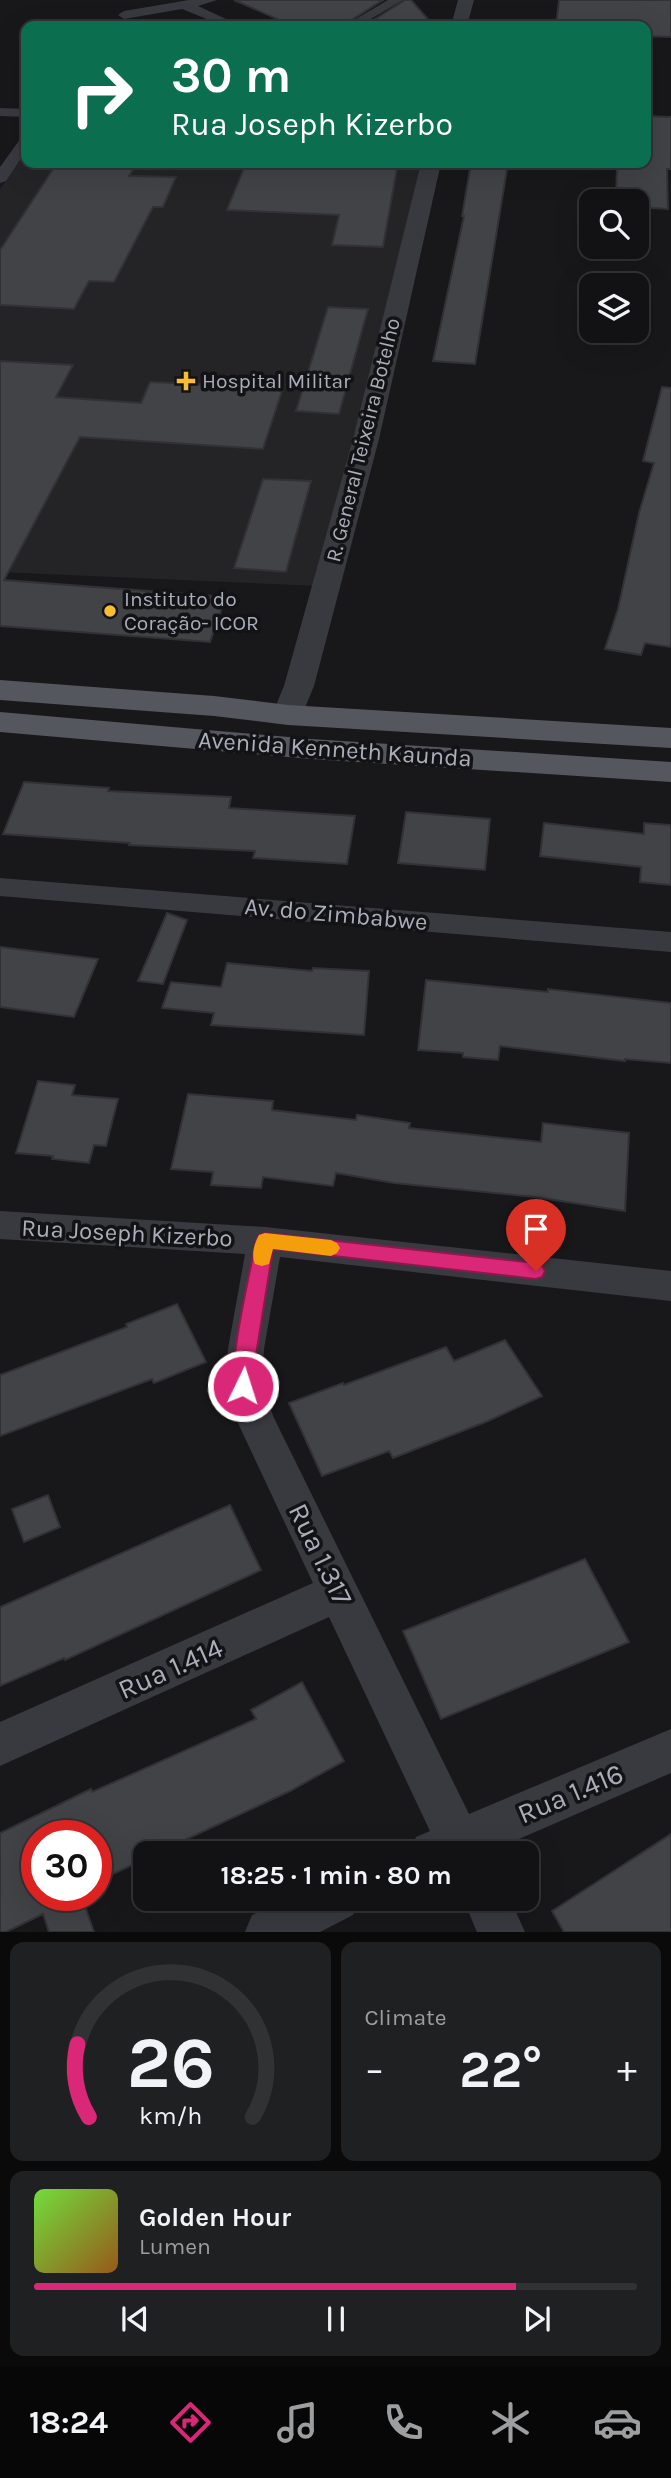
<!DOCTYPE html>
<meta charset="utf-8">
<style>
:root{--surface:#121214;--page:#1f2022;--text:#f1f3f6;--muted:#9c9ea0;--line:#313234;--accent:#db2777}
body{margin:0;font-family:Karla,sans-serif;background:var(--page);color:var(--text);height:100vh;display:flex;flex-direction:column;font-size:26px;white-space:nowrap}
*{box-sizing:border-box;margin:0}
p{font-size:23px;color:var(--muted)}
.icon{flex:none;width:38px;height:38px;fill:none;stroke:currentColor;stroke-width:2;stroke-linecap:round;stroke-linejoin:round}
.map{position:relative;height:1932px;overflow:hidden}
.drawer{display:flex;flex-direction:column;gap:10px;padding:10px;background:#0a0a0b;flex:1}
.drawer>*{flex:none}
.guide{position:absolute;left:21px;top:21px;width:630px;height:147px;border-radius:14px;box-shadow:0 7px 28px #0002,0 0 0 2px var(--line);background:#0b6e4f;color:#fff;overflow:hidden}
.controls{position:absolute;left:579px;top:189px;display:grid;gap:14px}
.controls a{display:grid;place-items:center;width:70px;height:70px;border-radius:14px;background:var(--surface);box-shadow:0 7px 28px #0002,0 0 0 2px var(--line);font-size:35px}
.speed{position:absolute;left:21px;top:1820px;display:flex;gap:14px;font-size:35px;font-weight:700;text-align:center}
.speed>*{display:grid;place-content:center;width:91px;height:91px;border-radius:50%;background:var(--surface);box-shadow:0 7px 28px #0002,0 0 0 2px var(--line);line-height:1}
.speed .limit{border:10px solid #d22;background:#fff;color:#111}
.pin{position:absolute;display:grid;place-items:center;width:60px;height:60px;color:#fff;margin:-72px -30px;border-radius:50% 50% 50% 0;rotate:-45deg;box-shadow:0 0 7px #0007}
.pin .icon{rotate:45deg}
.me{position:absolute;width:77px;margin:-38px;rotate:4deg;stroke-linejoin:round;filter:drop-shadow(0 0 5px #0008)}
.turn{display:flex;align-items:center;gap:24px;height:147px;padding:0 35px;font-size:32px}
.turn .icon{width:91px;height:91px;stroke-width:2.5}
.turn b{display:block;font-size:49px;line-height:60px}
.big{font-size:52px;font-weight:700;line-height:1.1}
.drawer .card{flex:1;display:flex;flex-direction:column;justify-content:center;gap:10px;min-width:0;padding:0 24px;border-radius:14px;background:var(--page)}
.drawer .dial{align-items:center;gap:0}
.dial svg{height:182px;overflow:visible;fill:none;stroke:var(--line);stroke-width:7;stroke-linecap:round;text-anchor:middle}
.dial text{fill:var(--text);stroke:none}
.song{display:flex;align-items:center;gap:21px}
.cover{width:84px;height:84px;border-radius:10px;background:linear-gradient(135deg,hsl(100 70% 55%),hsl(30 70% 35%))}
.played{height:7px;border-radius:4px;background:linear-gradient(90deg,var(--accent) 80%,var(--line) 80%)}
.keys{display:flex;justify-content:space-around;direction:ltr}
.heat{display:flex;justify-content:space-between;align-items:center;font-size:38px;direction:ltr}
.drawer .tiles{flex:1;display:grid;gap:10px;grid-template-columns:1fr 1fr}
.card:last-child{grid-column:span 2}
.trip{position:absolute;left:133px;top:1841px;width:406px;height:70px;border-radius:14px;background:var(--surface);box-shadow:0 7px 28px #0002,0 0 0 2px var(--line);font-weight:700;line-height:70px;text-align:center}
.tab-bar{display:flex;height:112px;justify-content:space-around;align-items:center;background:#070708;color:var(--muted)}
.tab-bar .icon{width:49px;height:49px}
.tab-bar .active{color:var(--accent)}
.tab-bar b{font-size:32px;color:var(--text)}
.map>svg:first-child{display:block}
.built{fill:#242427}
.building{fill:#424347;stroke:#323236;stroke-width:2}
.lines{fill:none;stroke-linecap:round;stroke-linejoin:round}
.minor{fill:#393a40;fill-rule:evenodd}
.tertiary{fill:#393a40;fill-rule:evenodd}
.primary{fill:#55575f;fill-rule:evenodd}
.route{fill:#db2777;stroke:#8e194d;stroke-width:2}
.slow{fill:#f59e0b}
.poi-dot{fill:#f9bd31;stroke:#131315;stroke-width:2.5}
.labels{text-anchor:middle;stroke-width:7;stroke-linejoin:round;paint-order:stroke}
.far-poi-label{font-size:21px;fill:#aaaebb;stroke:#131315;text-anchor:start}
.far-street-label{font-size:21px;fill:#aaaebb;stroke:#131315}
.street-label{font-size:24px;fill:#aaaebb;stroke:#131315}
.near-street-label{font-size:28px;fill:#aaaebb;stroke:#131315}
</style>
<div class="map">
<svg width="671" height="1932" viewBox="0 0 671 1932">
<rect width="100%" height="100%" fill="#18181a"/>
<polygon class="built" points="26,152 26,163 428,163 318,586 0,572 0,189"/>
<g class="building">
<polygon points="234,0 383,0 342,26 281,26 282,21"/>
<polygon points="405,0 411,0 434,26 364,26"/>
<polygon points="559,0 671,0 671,37 646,36 646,26 556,26"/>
<polygon points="646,116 671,117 671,169 667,169 668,209 637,207 637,201 616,201 617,163 646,163"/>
<polygon points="57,163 137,163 129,176 176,177 163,207 153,207 114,282 89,281 74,309 0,305 0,250"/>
<polygon points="246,163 398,163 383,247 332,245 339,215 227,210"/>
<polygon points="471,163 508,163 475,364 433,361 464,216 462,216"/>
<polygon points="328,307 368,309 339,414 296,411"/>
<polygon points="0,361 73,365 56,397 141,403 150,382 283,388 263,449 80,437 4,580 226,597 210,642 0,626"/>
<polygon points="662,387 671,388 671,647 645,643 641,655 605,649 618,609 639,513 654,463 643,461"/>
<polygon points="263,479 311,481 286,572 234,568"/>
<polygon points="24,782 109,788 108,791 231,797 229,808 355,816 347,864 253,858 255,851 129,845 130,843 3,834"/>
<polygon points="406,812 490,819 485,870 398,863"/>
<polygon points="544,823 644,834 644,823 671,825 671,885 640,882 641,867 540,856"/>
<polygon points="167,913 187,920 163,984 138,981"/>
<polygon points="0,947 98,959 74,1017 0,1007"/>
<polygon points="227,963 312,971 313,968 369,971 364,1035 211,1025 214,1013 162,1008 171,982 221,987"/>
<polygon points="426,980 548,992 548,989 671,1003 671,1063 625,1059 625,1061 500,1046 498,1060 463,1057 463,1053 418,1050"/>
<polygon points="38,1081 75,1085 72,1095 118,1099 106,1146 94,1145 89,1163 52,1159 53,1156 16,1153"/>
<polygon points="188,1094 273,1101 272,1110 356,1120 357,1115 410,1123 409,1128 541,1142 543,1123 629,1133 625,1211 535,1197 394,1183 336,1173 333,1186 263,1177 261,1188 211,1185 213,1172 171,1169"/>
<polygon points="177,1304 206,1362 154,1383 152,1379 0,1436 0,1375 127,1327 126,1324"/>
<polygon points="505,1340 542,1396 488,1421 393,1458 389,1451 322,1476 289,1403 343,1383 344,1385 446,1347 454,1361"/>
<polygon points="48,1495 60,1527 24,1542 12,1509"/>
<polygon points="230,1505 261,1570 65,1660 64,1658 0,1686 0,1607"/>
<polygon points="585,1559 629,1642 441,1719 403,1631"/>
<polygon points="302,1682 344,1761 290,1791 157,1853 145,1853 145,1859 96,1882 96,1836 37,1836 37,1895 81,1895 94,1932 49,1932 43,1914 6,1932 0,1932 0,1833 91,1789 92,1792 256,1719 251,1710"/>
<polygon points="671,1834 671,1932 564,1932 552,1911"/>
</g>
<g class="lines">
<g class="minor">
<polygon points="189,0 217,0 198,6 241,26 224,26 182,9 124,19 118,15 124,11"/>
<polygon points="388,0 403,0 359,26 344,26"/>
<polygon points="0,108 26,109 26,117 0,116"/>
<polygon points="26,137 26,151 6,181 0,183 0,167 21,138"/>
<polygon points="0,878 671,932 671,952 0,896"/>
<polygon points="0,1211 265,1227 671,1271 671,1301 280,1257 264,1349 262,1386 274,1418 469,1814 671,1729 671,1773 487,1853 409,1853 416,1837 430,1831 329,1617 0,1766 0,1722 313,1583 237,1421 224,1386 228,1349 245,1254 0,1239"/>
<polygon points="287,1899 360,1899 353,1915 320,1932 245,1932 252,1915"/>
<polygon points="463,1899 510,1899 525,1932 477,1932"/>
</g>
<g class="tertiary">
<polygon points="458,0 474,0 467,26 451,26"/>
<polygon points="421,163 441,163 379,439 314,686 299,722 288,724 277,722 272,715 284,686 353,439"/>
</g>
<g class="primary">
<polygon points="0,680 214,696 288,705 671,728 671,748 288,725 214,716 0,700"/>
<polygon points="0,712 311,739 671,762 671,782 311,759 0,732"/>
</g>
</g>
<path class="route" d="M265 1233 536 1263 542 1266 545 1271 542 1277 536 1279 273 1249 250 1392 243 1395 236 1392C226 1370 251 1269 256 1241L259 1235Z"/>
<path class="slow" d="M265 1233 331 1240 337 1243 340 1248 337 1253 331 1256 273 1249 269 1264 262 1266 255 1264C251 1255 254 1244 259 1235Z"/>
<g class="poi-dot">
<path d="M182.5 370.5h7v7h7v7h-7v7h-7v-7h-7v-7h7z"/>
<circle cx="110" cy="611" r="7"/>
</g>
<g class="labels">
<g class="far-poi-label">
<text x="202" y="388">Hospital Militar</text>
<text x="124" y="606">Instituto do<tspan x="124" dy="24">Coração- ICOR</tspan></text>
</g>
<g class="far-street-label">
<text transform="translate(363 440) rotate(-76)" y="7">R. General Teixeira Botelho</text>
</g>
<g class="street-label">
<text transform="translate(335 749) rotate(4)" y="8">Avenida Kenneth Kaunda</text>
<text transform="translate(336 914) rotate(5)" y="8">Av. do Zimbabwe</text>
<text transform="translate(127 1233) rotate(3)" y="8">Rua Joseph Kizerbo</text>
</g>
<g class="near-street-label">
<text transform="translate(321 1554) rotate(64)" y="10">Rua 1.317</text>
<text transform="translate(170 1668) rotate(-24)" y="10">Rua 1.414</text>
<text transform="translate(570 1793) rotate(-23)" y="10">Rua 1.416</text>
</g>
</g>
</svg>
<div class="controls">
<a><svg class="icon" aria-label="search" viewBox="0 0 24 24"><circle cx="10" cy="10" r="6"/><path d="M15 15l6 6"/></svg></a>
<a><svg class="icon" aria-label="layers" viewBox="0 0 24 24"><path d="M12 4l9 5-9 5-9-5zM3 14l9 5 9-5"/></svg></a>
</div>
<div class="speed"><div class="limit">30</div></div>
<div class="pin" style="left:536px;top:1271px;background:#d93025"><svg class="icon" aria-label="arrive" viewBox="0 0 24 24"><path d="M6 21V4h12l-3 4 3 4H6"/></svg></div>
<svg class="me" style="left:243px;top:1386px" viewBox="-20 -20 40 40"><circle r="17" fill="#db2777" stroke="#fff" stroke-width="3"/><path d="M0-11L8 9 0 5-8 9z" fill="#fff"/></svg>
<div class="trip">18:25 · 1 min · 80 m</div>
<div class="guide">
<div class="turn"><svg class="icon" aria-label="right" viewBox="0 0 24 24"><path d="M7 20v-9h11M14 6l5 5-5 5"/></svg><div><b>30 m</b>Rua Joseph Kizerbo</div></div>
</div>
</div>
<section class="drawer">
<div class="tiles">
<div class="card dial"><svg viewBox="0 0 100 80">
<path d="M14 69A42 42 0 1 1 86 69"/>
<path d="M14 69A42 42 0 0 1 9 37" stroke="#db2777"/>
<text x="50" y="56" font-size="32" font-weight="700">26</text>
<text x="50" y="72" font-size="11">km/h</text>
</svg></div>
<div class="card"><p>Climate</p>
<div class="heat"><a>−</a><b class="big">22°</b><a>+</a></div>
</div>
<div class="card">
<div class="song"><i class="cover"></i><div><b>Golden Hour</b><p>Lumen</p></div></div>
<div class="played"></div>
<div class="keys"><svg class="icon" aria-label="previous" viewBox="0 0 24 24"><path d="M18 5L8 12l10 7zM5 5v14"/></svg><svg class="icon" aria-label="pause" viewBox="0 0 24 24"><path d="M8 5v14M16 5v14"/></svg><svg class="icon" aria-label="next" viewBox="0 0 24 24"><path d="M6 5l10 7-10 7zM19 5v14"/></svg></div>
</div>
</div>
</section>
<nav class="tab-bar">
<b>18:24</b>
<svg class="icon active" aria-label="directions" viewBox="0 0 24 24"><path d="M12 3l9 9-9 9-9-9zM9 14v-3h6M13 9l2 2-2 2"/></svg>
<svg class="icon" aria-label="music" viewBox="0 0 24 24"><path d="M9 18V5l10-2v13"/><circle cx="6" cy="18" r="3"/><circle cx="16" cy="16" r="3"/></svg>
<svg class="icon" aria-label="phone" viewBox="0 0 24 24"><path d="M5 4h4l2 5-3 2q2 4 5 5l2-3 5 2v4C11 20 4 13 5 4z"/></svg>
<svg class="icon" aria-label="climate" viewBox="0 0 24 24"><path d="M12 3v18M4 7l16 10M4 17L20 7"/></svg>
<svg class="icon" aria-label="car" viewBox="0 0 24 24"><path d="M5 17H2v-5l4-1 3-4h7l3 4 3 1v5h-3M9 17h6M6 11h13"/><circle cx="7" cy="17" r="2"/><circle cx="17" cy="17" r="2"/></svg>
</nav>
